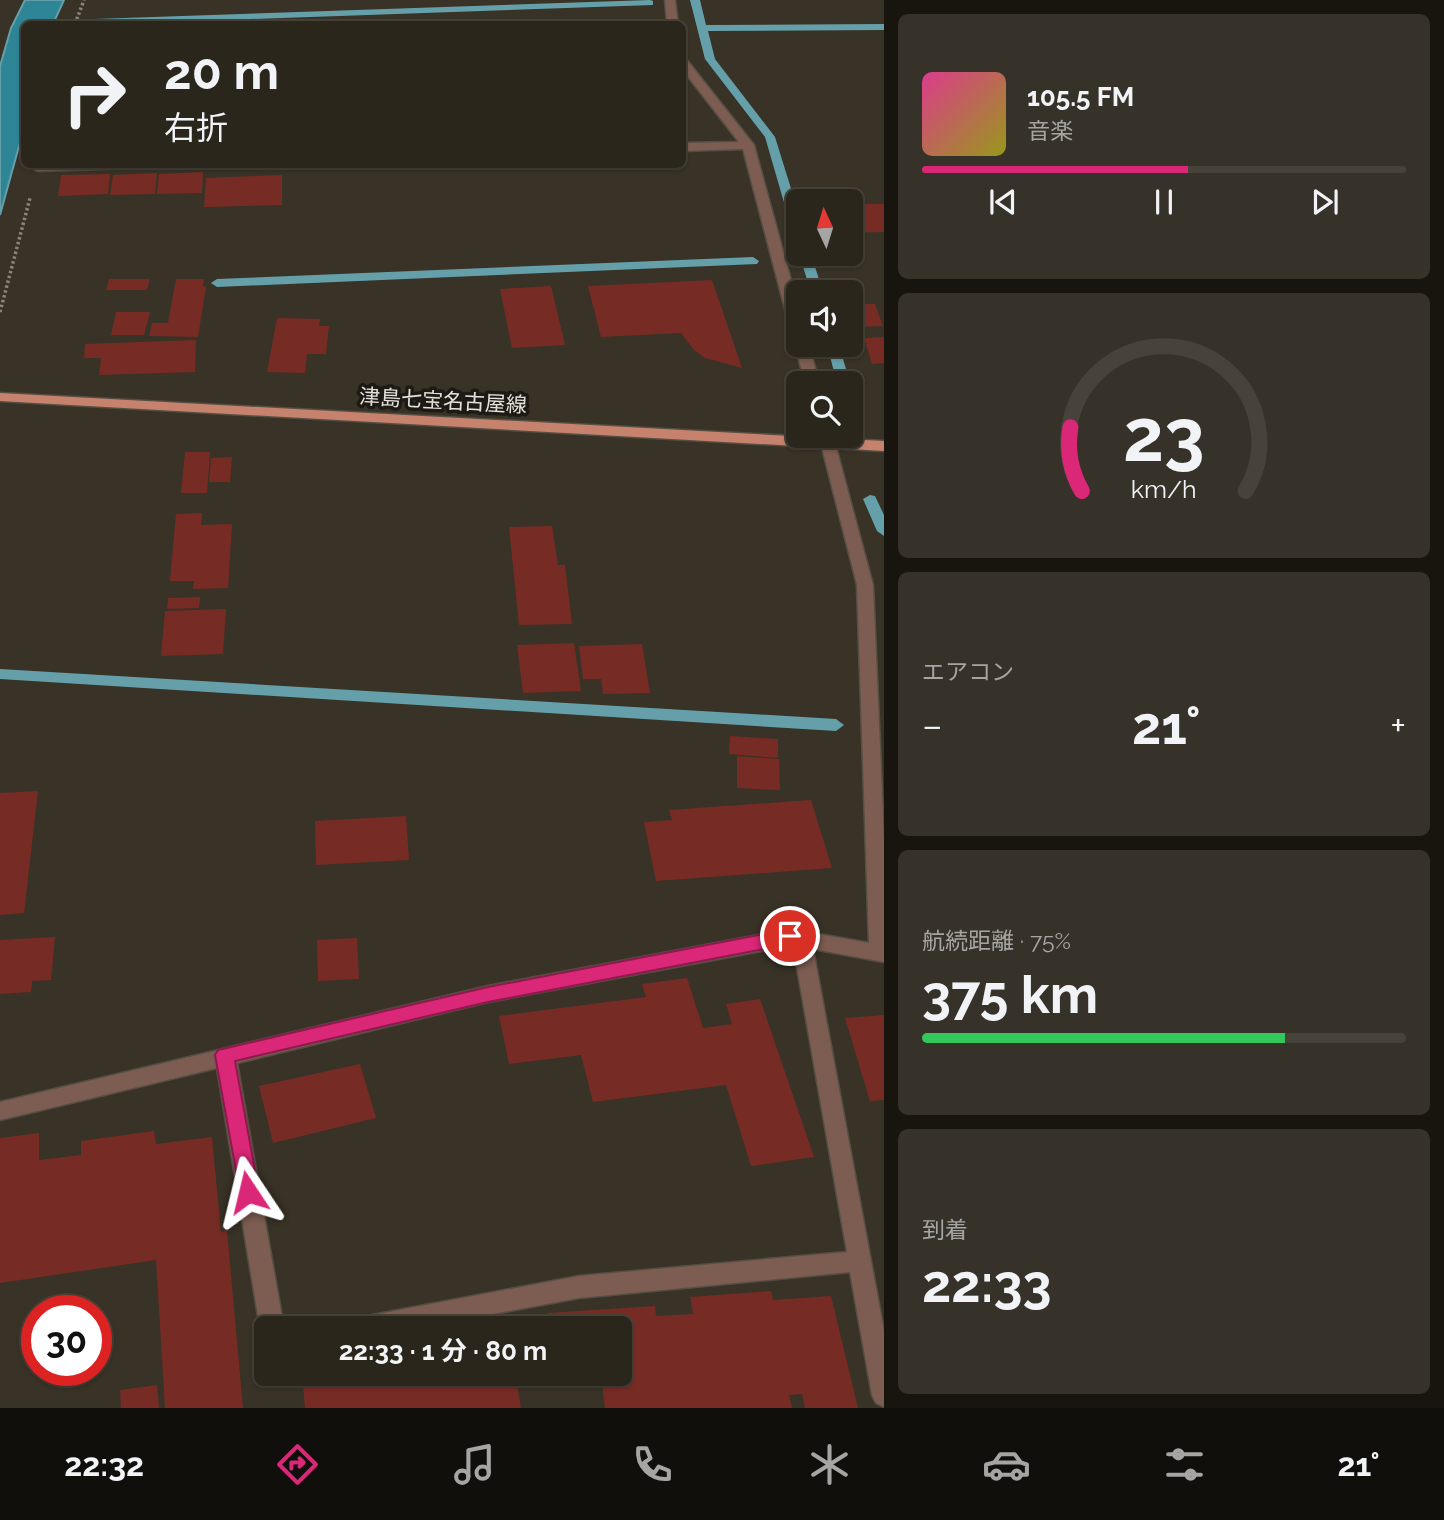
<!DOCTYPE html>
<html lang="ja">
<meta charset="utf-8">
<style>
:root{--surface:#2b261c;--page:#373229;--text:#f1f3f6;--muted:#a6a5a3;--line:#47433b;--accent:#db2777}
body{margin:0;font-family:Raleway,"Noto Sans JP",sans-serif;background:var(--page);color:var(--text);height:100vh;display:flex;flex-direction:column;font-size:26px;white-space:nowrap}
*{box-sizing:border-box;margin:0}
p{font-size:23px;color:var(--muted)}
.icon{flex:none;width:38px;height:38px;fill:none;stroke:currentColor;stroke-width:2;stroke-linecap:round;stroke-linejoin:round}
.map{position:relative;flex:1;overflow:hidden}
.details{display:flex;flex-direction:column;gap:14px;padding:14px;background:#18150f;width:560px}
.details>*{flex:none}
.hud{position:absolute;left:21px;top:21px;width:665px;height:147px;border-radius:10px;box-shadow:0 2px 5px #0004,0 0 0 2px var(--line);background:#2b261c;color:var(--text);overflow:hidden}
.needle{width:46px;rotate:356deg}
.buttons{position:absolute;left:786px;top:189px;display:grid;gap:14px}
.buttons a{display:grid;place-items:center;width:77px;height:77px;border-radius:10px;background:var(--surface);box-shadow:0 2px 5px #0004,0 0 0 2px var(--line);font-size:35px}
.speed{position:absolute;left:21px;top:1295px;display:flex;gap:14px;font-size:35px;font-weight:700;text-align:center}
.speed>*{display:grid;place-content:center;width:91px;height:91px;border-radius:50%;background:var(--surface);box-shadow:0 2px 5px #0004,0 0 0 2px var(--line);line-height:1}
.speed .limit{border:10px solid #d22;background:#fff;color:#111}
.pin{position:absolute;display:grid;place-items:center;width:60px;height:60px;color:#fff;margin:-30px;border:4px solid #fff;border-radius:50%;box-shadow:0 2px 7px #0007}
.me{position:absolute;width:77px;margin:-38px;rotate:350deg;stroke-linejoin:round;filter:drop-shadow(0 0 5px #0008)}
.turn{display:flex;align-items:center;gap:24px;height:147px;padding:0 28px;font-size:32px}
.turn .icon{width:91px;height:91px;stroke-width:2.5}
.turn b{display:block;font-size:49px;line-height:60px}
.big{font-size:52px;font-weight:700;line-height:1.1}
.details .tile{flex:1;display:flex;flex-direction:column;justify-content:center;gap:10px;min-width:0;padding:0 24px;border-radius:10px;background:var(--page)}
.details .dial{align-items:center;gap:0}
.dial svg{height:182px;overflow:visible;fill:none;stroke:var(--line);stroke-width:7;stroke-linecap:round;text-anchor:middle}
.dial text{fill:var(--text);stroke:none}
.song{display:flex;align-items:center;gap:21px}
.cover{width:84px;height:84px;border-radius:10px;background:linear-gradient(135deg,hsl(330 70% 55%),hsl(60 70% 35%))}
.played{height:7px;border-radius:4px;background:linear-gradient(90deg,var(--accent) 55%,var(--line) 55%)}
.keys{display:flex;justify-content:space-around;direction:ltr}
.heat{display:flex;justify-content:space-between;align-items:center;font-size:38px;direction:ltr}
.charge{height:10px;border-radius:5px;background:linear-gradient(90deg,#34c759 75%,var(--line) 0)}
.trip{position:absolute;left:254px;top:1316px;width:378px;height:70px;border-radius:10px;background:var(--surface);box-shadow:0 2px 5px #0004,0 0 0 2px var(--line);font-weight:700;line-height:70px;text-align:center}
.tabs{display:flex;height:112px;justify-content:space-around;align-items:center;background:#110f0b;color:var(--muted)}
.tabs .icon{width:49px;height:49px}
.tabs .on{color:var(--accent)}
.tabs b{font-size:32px;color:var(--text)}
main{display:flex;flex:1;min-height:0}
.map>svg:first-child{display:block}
.water{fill:#2e8596;stroke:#65a0aa;stroke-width:2}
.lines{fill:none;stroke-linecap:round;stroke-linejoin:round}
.stream{fill:#65a0aa;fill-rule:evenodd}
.building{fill:#762c24}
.minor-casing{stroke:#554e43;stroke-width:3}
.major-casing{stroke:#554e43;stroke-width:3}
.path{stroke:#8a847b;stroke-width:3.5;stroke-dasharray:2.5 2.5;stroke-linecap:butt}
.minor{fill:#7d5c51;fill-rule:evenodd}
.major{fill:#c6826d;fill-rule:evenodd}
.route{fill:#db2777;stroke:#8e194d;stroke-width:2}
.labels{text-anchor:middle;stroke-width:7;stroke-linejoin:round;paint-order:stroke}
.street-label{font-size:21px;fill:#e5e0d9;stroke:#1d1a15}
</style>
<main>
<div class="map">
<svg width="884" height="1408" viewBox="0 0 884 1408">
<rect width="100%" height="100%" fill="#393226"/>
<polygon class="water" points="25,0 64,0 53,24 24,24 24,128 0,215 0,66 11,28"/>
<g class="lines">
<g class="stream">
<polygon points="650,0 653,1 653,5 109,24 92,24 89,22 94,19"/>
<polygon points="690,0 700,0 706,25 884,24 884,30 708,31 715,59 775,137 798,211 798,234 792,230 765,137 705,59"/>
<polygon points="799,254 811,254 823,292 811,292"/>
<polygon points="753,257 759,261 757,264 217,287 211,283 217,279"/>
<polygon points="827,345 839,345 850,383 837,383"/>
<polygon points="870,495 875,496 884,515 884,536 877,531 863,499"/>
<polygon points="0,669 836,719 844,725 836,731 0,679"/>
</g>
</g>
<g class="building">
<polygon points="203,172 202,193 157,194 159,174"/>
<polygon points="157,173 155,194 110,195 113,175"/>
<polygon points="110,174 108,194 58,196 61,175"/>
<polygon points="282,175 282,205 204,207 206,178"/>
<polygon points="850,204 884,204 884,232 850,233"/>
<polygon points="109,279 150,279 147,290 106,290"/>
<polygon points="176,279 204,279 203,286 206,287 198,337 149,336 152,323 168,323"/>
<polygon points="712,280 742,368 705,358 694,350 681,333 601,337 588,286"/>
<polygon points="551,286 565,345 512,348 500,289"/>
<polygon points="850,304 875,304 883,326 858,327"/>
<polygon points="116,312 150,312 144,335 111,335"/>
<polygon points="277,318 320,319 319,326 329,326 326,354 307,354 305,373 267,372"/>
<polygon points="884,337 884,363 872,364 864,338"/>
<polygon points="196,340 195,372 99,375 101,358 84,358 85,344"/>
<polygon points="185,452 210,452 207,493 181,493"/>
<polygon points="232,457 230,482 209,482 211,458"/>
<polygon points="202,513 201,525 232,524 228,588 193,589 194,581 170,581 176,514"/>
<polygon points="552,526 558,565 565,565 572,624 519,625 509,527"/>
<polygon points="200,597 199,608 167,609 168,598"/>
<polygon points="226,609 223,654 161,656 165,611"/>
<polygon points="574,643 581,691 523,693 517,645"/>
<polygon points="642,644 650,693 603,694 601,679 583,679 579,646"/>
<polygon points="730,736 778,739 778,758 729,754"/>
<polygon points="737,756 779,759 780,790 737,788"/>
<polygon points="38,791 24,913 0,915 0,793"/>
<polygon points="811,800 832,868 656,881 644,822 672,820 669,810"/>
<polygon points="406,816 409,860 316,865 315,821"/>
<polygon points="55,937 51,980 32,981 31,992 0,994 0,940"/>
<polygon points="357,938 359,979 318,981 317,940"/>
<polygon points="687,978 703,1028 732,1024 726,1004 760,999 814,1157 751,1166 726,1085 593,1102 581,1055 509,1064 499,1016 646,997 642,984"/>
<polygon points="884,1015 884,1100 870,1101 845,1018"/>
<polygon points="360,1064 376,1118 273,1143 259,1086"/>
<polygon points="154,1131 156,1144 212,1137 221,1232 227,1230 243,1408 165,1408 156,1260 0,1283 0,1138 39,1133 39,1160 81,1155 81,1141"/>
<polygon points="771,1291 773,1300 831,1296 858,1408 805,1408 802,1394 789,1395 792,1408 605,1408 601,1374 620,1374 620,1328 550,1328 547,1313 655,1306 656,1316 693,1314 690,1297"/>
<polygon points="302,1374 515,1374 521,1408 305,1408"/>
<polygon points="157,1385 159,1408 121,1408 120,1390"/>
</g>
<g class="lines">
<g class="minor-casing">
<g id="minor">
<polygon points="665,0 675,0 678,24 667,24"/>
<polygon points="682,58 686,59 754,145 798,306 798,336 791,332 743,149 682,151 682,143 739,142 682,69"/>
<polygon points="34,164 136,164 130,168 39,171 35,170"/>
<polygon points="797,342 798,345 809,345 819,383 805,383 795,345"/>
<polygon points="819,436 833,436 873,585 884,839 884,962 813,949 884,1331 884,1407 876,1403 872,1395 850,1272 579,1298 418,1328 350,1328 354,1320 362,1317 579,1276 847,1252 793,945 488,1002 237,1063 284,1328 266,1328 266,1337 260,1328 217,1068 0,1120 0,1102 488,986 790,929 869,943 857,585"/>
</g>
</g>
<g class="major-casing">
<polygon id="major" points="0,393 884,441 884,451 0,401"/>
</g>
<g class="path">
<polyline points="75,24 84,0"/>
<polyline points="0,312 30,198"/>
</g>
<use href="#minor" class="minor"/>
<use href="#major" class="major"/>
</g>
<polygon class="route" points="790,929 796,931 799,936 796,941 790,944 488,1002 235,1061 259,1192 256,1198 248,1201 241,1198 215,1055 218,1050 488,987"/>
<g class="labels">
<g class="street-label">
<text transform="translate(443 401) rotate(3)" y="7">津島七宝名古屋線</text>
</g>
</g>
</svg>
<div class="buttons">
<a><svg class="needle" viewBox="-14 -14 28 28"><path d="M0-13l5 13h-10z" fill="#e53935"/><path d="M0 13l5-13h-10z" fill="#a6a5a3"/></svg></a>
<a><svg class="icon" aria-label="sound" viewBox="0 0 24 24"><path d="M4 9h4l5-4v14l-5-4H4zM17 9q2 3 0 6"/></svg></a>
<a><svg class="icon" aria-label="search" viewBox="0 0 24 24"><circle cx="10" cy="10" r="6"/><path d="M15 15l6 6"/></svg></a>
</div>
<div class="speed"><div class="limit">30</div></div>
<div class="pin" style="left:790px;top:936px;background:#d93025"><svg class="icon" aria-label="arrive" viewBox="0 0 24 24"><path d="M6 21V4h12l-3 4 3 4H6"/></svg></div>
<svg class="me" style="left:248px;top:1192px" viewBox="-20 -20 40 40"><path d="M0-17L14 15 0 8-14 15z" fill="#db2777" stroke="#fff" stroke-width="4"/></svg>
<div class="trip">22:33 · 1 分 · 80 m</div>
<div class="hud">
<div class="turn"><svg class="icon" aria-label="right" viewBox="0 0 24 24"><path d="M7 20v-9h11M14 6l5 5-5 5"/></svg><div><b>20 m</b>右折</div></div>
</div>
</div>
<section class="details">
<div class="tile">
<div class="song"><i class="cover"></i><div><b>105.5 FM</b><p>音楽</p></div></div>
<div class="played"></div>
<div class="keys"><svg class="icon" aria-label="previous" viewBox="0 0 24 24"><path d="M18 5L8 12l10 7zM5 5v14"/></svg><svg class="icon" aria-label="pause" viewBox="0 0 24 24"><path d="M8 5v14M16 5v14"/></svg><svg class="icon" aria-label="next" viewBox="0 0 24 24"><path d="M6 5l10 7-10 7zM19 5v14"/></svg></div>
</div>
<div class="tile dial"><svg viewBox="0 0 100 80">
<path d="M14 69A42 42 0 1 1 86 69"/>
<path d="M14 69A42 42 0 0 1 9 41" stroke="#db2777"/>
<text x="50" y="56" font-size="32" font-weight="700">23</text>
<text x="50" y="72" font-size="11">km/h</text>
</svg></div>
<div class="tile"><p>エアコン</p>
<div class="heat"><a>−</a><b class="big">21°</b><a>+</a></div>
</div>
<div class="tile"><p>航続距離 · 75%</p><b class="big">375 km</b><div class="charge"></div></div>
<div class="tile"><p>到着</p><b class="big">22:33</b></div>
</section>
</main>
<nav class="tabs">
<b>22:32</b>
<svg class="icon on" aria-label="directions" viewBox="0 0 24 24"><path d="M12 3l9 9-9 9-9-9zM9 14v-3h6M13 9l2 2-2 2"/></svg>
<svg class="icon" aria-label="music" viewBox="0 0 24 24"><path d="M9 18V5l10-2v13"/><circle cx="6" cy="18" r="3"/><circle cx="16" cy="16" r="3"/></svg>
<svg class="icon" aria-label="phone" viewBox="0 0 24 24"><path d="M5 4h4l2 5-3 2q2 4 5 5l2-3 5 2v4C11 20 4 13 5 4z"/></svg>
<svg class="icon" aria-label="climate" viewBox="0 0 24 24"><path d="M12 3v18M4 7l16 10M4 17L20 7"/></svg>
<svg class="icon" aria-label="car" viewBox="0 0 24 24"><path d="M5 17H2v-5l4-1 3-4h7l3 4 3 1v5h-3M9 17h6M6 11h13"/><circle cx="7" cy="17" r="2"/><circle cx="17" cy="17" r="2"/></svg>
<svg class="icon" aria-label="filters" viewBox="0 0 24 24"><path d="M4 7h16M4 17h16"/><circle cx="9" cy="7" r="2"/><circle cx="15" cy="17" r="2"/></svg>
<b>21°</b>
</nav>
